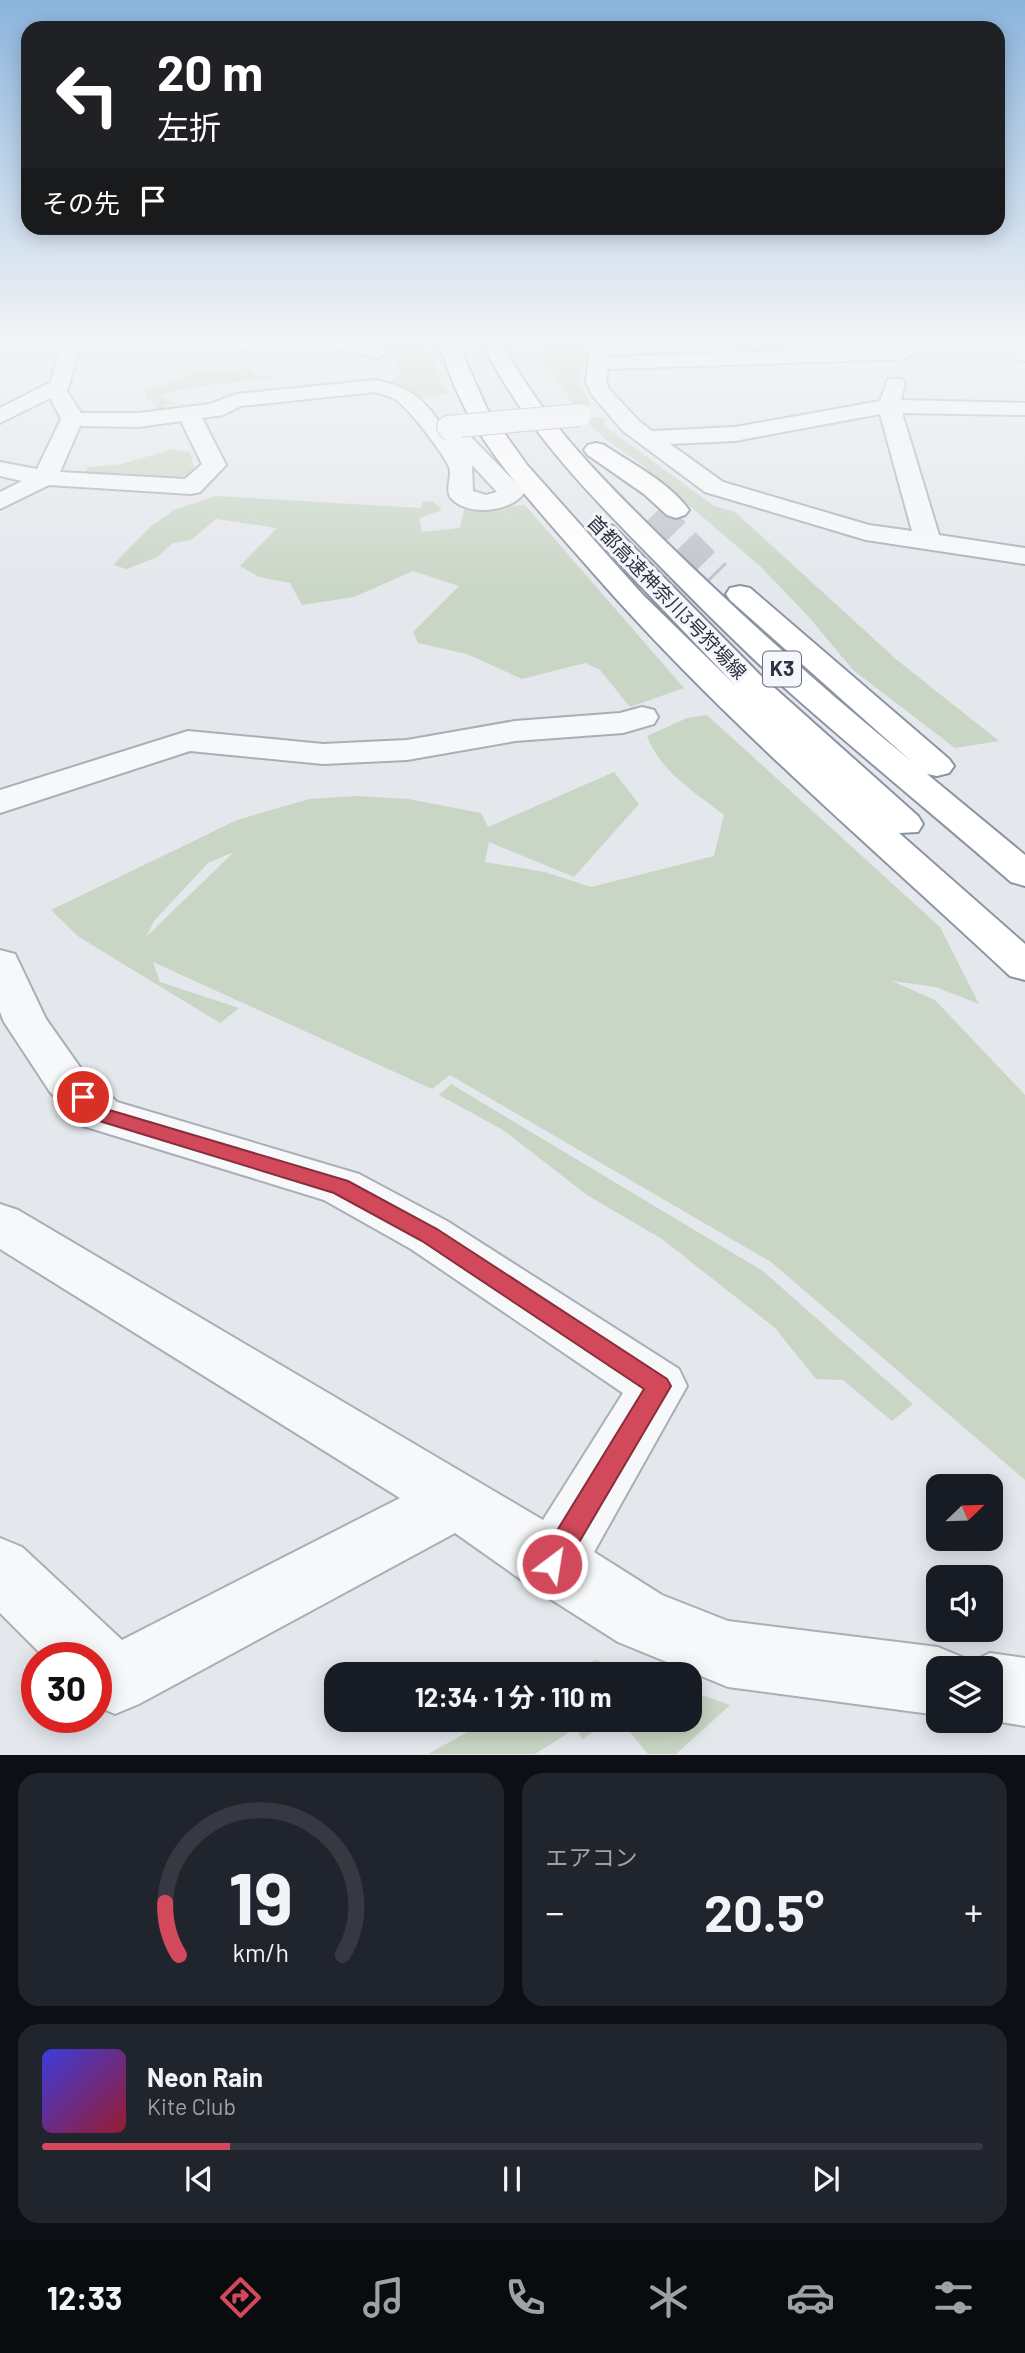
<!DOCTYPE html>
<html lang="ja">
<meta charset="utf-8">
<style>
:root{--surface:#171b24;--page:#20242c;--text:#f1f3f6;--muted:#9ea1a6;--line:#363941;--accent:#d1495b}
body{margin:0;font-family:Barlow,"Noto Sans JP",sans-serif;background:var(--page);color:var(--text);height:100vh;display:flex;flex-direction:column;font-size:26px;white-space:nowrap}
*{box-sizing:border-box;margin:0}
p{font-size:23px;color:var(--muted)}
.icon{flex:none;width:38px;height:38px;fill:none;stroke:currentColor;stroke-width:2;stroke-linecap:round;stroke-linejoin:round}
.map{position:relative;height:1755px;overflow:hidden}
.panel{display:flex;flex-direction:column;gap:18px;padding:18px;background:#0d0f14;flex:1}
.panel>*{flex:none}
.guide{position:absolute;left:21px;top:21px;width:984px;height:214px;border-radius:21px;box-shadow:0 4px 18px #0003;background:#202124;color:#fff;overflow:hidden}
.needle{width:46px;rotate:67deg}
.tools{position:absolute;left:926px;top:1474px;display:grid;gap:14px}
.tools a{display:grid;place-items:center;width:77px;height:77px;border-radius:14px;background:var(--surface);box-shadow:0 4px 18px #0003;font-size:35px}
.speed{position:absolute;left:21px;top:1642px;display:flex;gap:14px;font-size:35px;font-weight:700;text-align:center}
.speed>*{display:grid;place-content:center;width:91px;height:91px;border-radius:50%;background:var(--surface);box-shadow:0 4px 18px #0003;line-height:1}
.speed .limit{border:10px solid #d22;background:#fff;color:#111}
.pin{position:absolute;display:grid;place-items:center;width:60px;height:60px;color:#fff;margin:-30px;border:4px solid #fff;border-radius:50%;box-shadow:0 2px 7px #0007}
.me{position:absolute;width:77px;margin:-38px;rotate:31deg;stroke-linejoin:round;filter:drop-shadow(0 0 5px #0008)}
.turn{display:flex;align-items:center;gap:24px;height:147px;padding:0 21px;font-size:32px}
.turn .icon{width:91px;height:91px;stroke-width:2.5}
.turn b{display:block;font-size:49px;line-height:60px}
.then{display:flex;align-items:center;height:66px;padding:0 21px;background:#0003;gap:14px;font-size:26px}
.big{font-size:52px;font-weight:700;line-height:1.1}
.panel .card{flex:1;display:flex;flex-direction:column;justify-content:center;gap:10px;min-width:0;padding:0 24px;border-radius:21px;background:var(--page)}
.panel .dial{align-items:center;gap:0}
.dial svg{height:182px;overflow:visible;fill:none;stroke:var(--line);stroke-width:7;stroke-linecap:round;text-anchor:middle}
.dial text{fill:var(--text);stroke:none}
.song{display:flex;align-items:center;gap:21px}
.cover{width:84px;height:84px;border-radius:10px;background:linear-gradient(135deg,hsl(240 70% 55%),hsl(350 70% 35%))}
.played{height:7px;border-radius:4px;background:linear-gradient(90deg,var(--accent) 20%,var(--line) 20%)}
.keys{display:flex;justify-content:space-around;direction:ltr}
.heat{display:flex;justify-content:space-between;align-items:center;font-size:38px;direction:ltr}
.panel .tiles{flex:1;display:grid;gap:18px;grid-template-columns:1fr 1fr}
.card:last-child{grid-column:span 2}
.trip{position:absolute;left:324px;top:1662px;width:378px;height:70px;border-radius:21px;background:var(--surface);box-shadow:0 4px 18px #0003;font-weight:700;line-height:70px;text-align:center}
.dock{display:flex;height:112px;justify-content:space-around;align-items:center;background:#090b0e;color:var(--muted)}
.dock .icon{width:49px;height:49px}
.dock .selected{color:var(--accent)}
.dock b{font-size:32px;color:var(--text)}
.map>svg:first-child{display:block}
.green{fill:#c9d6c5;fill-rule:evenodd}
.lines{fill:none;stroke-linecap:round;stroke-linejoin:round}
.motorway-tunnel{stroke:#bfc3cb;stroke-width:28;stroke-dasharray:28 14;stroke-linecap:butt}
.minor-casing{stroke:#a9aeb7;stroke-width:4}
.tertiary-casing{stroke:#a9aeb7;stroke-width:4}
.motorway-casing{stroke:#8b94a3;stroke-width:4}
.minor{fill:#f7f8fa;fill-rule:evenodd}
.tertiary{fill:#f7f8fa;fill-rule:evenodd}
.motorway{fill:#fff;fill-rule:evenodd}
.minor-bridge-casing{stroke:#a9aeb7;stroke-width:24;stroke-linecap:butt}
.minor-bridge{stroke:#f7f8fa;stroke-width:22}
.route{fill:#d1495b;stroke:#882f3b;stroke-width:2}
.labels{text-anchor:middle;stroke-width:6;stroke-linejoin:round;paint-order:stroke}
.far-street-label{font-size:19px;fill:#2b3445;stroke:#f4f6f9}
.shield{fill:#f4f6f9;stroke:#676e7b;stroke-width:2}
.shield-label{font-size:21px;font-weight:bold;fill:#2b3445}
</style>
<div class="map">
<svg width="1025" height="1755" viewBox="0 0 1025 1755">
<rect width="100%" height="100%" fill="#e4e7ec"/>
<g class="green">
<polygon points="354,344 429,344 440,379 449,394 415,398 390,387 388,381 400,377 394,357 398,352"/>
<polygon points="533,344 587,344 588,350 578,383 591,404 575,407"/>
<path d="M249 368 255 375H282C240 384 198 384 158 396L174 403 164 405 166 410 157 412 155 403 146 399 147 391 197 373Z"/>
<polygon points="601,417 605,421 602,424 714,506 735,512 897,660 999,741 955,748 853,670 808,616 761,567 642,465 608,441 584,419"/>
<polygon points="172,449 190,452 194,468 186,476 167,479 84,474 88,467 122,464"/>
<polygon points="216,496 421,508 423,502 433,501 442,510 419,518 422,532 460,528 464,510 525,505 684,688 630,707 600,670 585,663 522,679 467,654 418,643 413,632 459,586 413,571 354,597 302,605 290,583 259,577 240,566 277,528 216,519 191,540 173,543 157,557 127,569 113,565 150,527 174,510"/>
<path d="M707 715 940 927 979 1004 936 987 892 981 935 1000 1025 1095V1480L771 1262 450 1075 432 1089 153 962 160 982 239 1008 220 1023 79 937 51 910 237 820 309 799 357 796 408 799 481 813 488 827 614 772 639 804 574 877 489 842 485 862 545 872 591 887 714 856 724 815C695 792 660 772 647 736L687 718ZM234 852 146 937 154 921 208 863Z"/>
<polygon points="451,1084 763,1271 913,1404 892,1421 843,1380 816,1379 775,1328 662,1239 587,1195 503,1130 439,1095"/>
<polygon points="595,1660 640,1675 569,1675"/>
<polygon points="690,1691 730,1705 676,1754 648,1754 620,1720 690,1720"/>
<polygon points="489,1720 613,1720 582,1739 576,1728 535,1754 428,1754"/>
</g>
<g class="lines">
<polyline class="motorway-tunnel" points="656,512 717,574"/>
<g class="minor-casing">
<g id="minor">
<path d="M108 344H258L248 350C225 351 120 359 108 344Z"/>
<polygon points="330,344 367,344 385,348 388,352 378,358 333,348"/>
<path d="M585 344H605L609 357 904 347 914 353 904 359 608 369 606 382 609 389 639 421 652 431 735 427 880 401 888 379H902L905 383 901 400 1025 403V415L902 413 939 535 1025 548V564L866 540 705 492 623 431 592 395 586 382 589 357ZM880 414 912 531 869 525 723 482 670 444 735 441Z"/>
<polygon points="1008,344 1025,344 1025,361 1018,359"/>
<path d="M376 380C414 389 421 397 444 428L453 425 461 427 521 488 524 493C511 512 467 517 451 498 444 489 453 476 449 467 444 454 407 406 395 399 390 396 381 394 375 392L241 406 223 415 202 418 226 465 200 492 191 494 49 485 0 509V492L22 481 0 476V462L37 469 61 419 46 389 49 385H63L81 413H139L210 404 237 394ZM181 421 202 464 185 479 60 472 80 426 139 427ZM472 465 497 492 486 495 473 491Z"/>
<polygon points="642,707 654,710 658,717 654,724 623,733 515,741 407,760 323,764 190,751 0,813 0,790 188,731 323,744 407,740 515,721 620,713"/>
<polygon points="0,950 15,954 46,1019 82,1070 117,1102 359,1174 447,1221 679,1369 687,1386 594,1552 662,1595 728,1621 938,1647 962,1657 965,1665 990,1653 1025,1658 1025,1726 988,1720 990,1668 938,1668 938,1715 728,1687 618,1642 530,1586 455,1533 139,1704 115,1714 96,1706 96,1657 44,1657 0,1613 0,1538 22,1547 122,1640 400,1498 0,1249 0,1204 18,1210 543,1520 623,1393 411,1249 324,1200 83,1126 50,1092 4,1022 0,1012"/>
</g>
</g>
<g class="tertiary-casing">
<polygon id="tertiary" points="60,344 80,344 68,389 0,423 0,408 51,382"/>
</g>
<g class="motorway-casing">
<g id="motorway">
<path d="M438 344H458L487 409 527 465 643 595 736 686 595 538 591 532 595 526 604 524 613 526 759 674 918 816 923 824 918 832 899 833 1025 944V980L1010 976C870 845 722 720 595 575 549 522 498 469 465 408 454 387 447 366 438 344Z"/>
<path d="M483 344H503C544 423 605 482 668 544 746 620 827 692 911 761L730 600 726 594 730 588 740 586 750 588 949 759 954 766 949 773 937 776 927 774 1025 855V886L1011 882C934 815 854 750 778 682 734 641 691 598 649 555 585 490 524 427 483 344Z"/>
<path d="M596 443 604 445C632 464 669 482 689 510L685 515 676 518 667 515 644 494 588 455 584 450 588 445Z"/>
</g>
</g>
<use href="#minor" class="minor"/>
<use href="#tertiary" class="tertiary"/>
<use href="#motorway" class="motorway"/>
<g class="minor-bridge-casing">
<polyline id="minor-bridge" points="453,432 448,427 580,415"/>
</g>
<use href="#minor-bridge" class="minor-bridge"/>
</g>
<linearGradient id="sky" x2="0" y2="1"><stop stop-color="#8bb4dd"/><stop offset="0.58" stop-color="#f3f4f6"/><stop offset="1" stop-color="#f3f4f6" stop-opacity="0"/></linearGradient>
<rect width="1025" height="590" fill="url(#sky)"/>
<polygon class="route" points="83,1091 90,1093 106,1109 348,1181 437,1229 667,1379 671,1386 667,1393 561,1573 552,1576 542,1573 539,1564 542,1555 644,1389 422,1241 334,1193 93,1119 73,1097 76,1093"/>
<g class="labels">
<g class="far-street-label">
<text transform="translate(667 597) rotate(46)" y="7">首都高速神奈川3号狩場線</text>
</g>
<rect class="shield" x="763" y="651.5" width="38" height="35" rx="5"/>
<g class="shield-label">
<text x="782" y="676">K3</text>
</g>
</g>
</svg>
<div class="tools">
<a><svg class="needle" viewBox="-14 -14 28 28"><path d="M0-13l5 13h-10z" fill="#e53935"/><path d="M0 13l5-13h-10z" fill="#9ea1a6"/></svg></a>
<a><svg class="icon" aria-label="sound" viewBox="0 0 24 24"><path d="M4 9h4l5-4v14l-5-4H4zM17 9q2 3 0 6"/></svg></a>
<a><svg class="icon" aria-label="layers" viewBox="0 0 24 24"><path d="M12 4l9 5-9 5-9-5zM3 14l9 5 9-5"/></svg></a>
</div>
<div class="speed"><div class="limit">30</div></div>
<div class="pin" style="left:83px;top:1097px;background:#d93025"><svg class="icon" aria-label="arrive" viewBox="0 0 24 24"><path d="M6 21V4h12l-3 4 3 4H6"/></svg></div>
<svg class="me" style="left:552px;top:1564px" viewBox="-20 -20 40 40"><circle r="17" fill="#d1495b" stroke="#fff" stroke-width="3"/><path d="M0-11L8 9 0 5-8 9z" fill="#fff"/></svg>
<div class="trip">12:34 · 1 分 · 110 m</div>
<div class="guide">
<div class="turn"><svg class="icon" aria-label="left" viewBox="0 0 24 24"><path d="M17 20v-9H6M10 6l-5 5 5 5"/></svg><div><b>20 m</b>左折</div></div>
<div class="then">その先<svg class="icon" aria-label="arrive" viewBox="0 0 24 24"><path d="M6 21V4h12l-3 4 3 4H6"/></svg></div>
</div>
</div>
<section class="panel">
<div class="tiles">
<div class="card dial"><svg viewBox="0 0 100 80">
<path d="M14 69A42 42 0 1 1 86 69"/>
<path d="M14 69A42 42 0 0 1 8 46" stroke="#d1495b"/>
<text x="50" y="56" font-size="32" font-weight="700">19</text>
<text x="50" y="72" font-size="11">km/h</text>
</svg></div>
<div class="card"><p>エアコン</p>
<div class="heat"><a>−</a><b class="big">20.5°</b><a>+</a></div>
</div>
<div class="card">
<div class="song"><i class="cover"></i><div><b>Neon Rain</b><p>Kite Club</p></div></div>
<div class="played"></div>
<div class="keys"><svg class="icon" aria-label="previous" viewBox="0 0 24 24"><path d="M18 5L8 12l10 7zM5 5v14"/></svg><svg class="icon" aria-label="pause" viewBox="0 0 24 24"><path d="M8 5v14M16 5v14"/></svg><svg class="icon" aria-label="next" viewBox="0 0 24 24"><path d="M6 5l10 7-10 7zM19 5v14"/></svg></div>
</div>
</div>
</section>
<nav class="dock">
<b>12:33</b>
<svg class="icon selected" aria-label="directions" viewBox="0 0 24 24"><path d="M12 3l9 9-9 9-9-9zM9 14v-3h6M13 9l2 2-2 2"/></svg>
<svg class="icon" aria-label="music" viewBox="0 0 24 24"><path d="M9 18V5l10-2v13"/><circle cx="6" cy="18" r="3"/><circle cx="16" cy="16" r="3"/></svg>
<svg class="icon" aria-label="phone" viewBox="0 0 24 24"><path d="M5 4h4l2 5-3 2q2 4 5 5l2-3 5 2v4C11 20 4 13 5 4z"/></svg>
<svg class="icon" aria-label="climate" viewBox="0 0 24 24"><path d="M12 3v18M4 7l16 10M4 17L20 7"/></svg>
<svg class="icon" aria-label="car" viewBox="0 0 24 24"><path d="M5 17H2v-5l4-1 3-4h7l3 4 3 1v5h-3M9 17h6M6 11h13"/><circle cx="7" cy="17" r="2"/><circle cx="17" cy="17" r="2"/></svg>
<svg class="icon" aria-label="filters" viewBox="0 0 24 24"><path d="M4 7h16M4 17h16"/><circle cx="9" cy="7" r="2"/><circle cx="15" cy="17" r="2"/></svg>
</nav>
